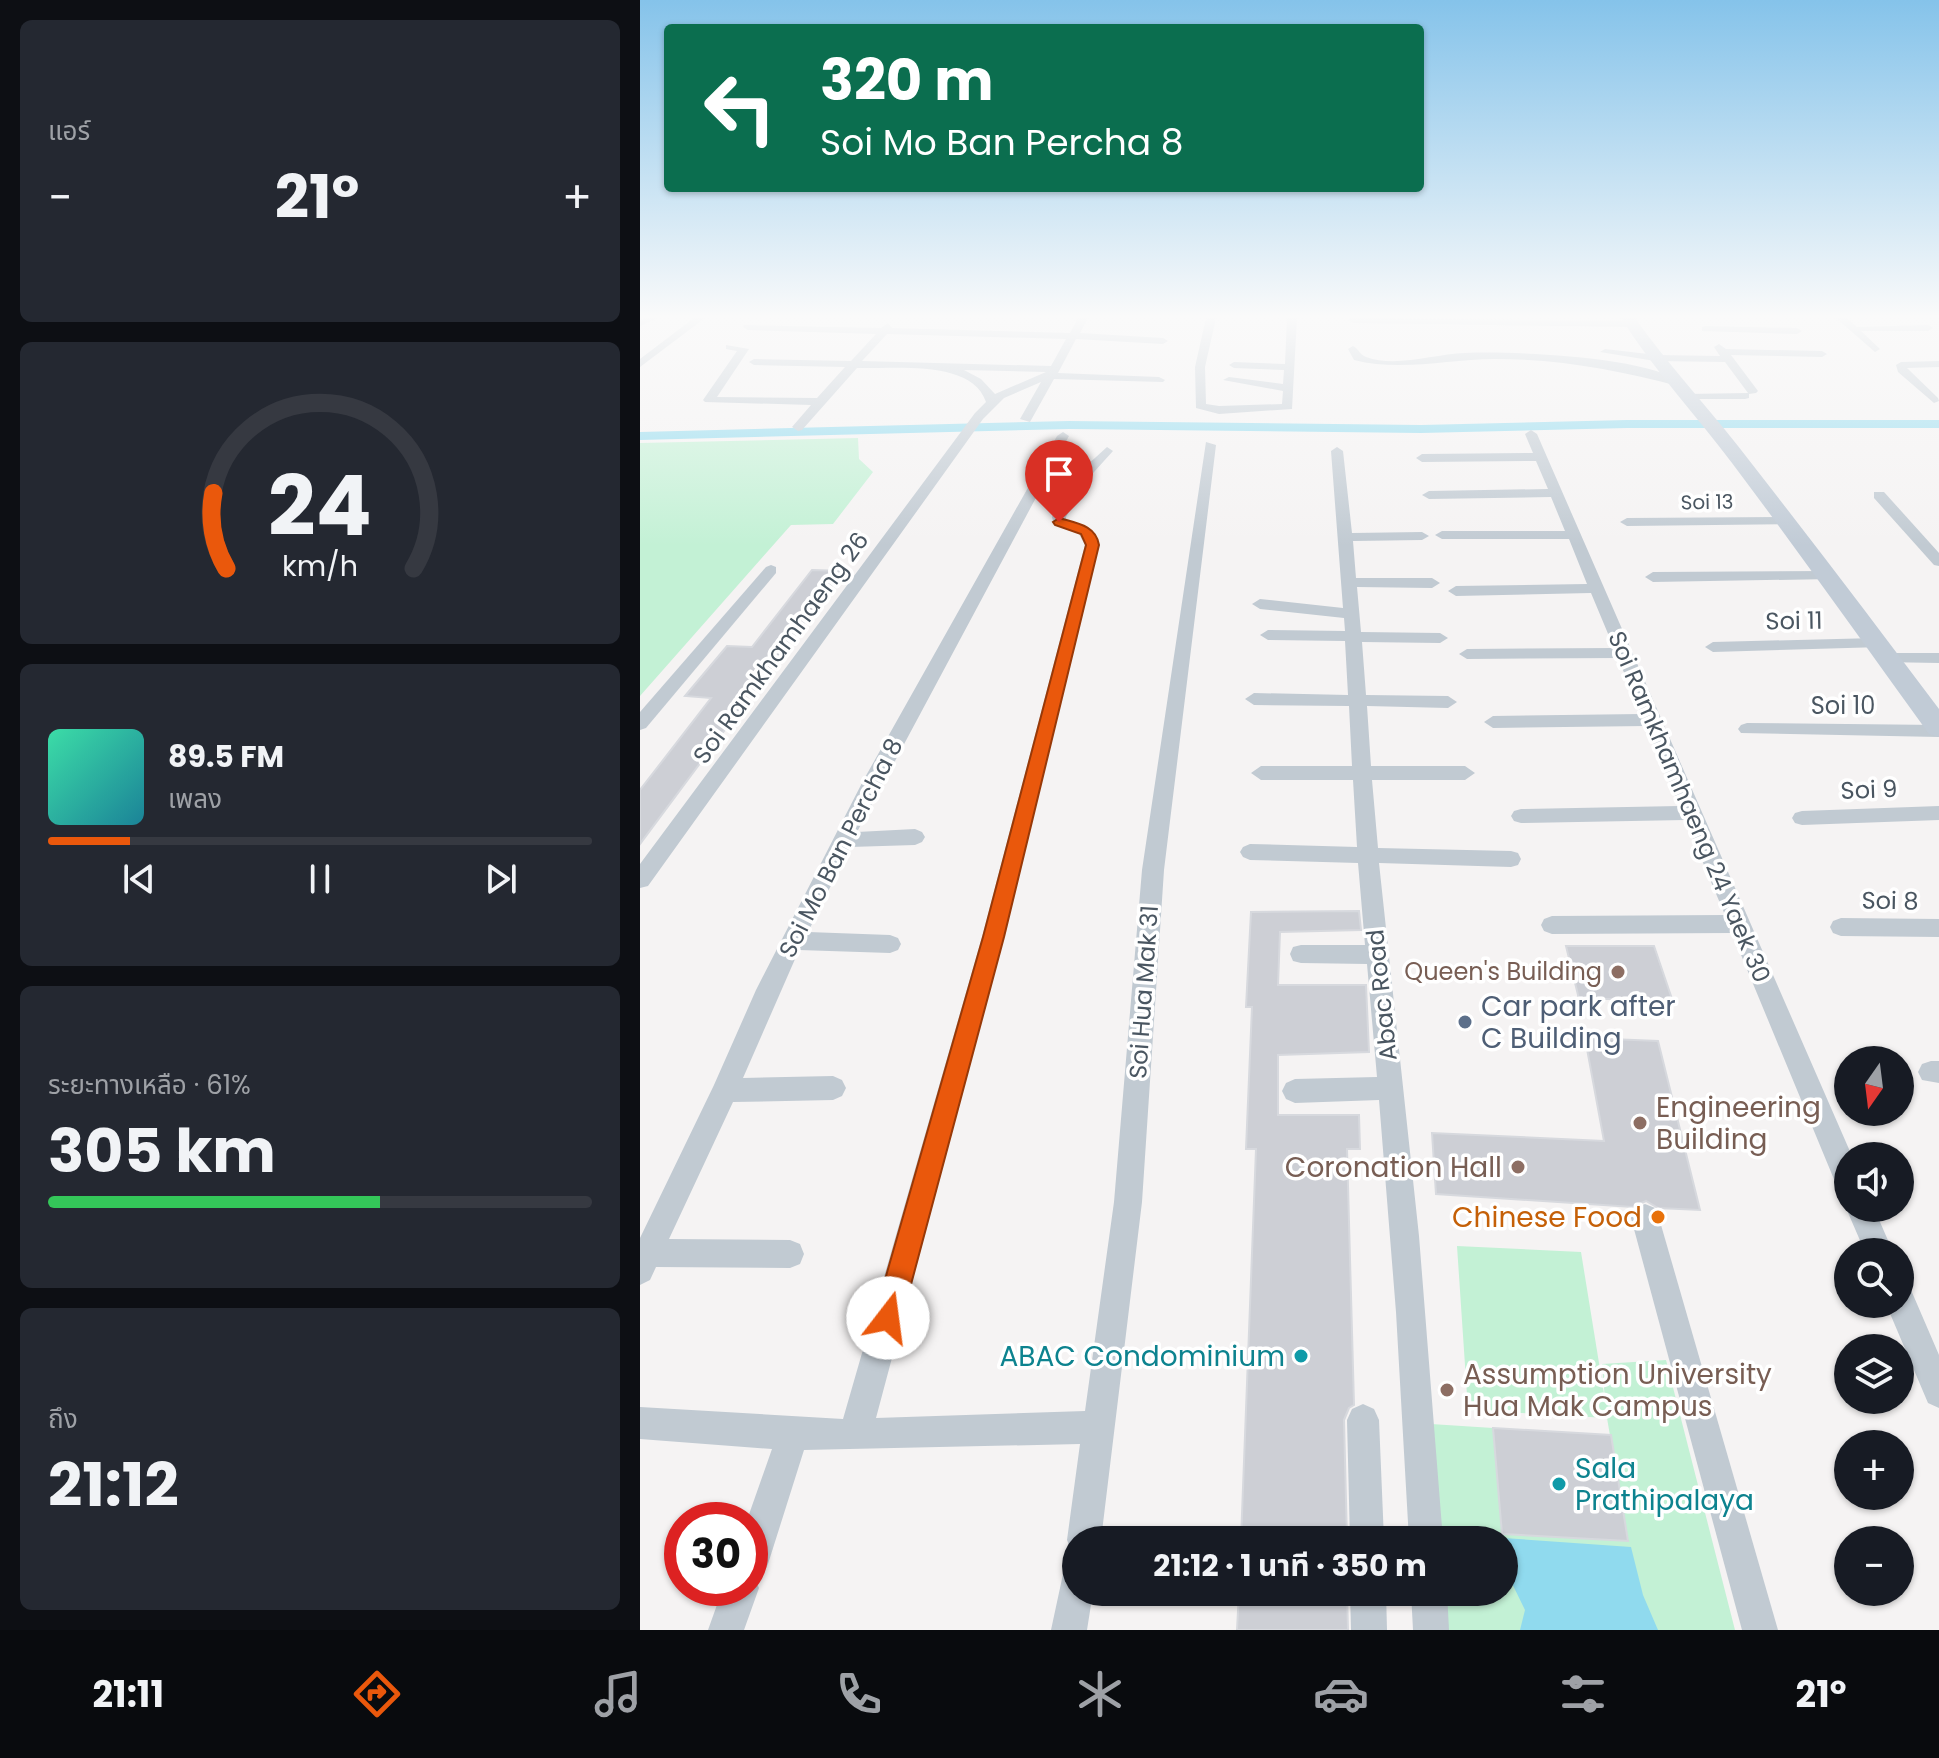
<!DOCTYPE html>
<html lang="th">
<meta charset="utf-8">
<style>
:root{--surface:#171b24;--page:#242831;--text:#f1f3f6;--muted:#9ea1a6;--line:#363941;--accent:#ea580c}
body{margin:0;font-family:Poppins,"Noto Sans Thai",sans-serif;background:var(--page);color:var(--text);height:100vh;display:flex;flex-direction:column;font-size:30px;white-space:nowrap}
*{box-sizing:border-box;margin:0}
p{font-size:26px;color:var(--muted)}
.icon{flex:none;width:44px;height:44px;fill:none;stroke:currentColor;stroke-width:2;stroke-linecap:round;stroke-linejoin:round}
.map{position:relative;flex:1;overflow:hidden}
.details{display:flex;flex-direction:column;gap:20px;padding:20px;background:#0d0f14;width:640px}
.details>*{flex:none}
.hud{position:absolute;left:24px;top:24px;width:760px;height:168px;border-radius:8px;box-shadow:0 2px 6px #0004;background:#0b6e4f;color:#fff;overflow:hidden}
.needle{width:52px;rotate:194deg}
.buttons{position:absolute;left:1194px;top:1046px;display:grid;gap:16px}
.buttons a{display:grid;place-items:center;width:80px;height:80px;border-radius:50%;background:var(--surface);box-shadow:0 2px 6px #0004;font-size:40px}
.speed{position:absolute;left:24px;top:1502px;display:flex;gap:16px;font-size:40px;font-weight:700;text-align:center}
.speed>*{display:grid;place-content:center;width:104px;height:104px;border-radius:50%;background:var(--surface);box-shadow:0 2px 6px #0004;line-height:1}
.speed .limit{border:12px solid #d22;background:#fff;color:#111}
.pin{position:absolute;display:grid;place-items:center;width:68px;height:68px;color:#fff;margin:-82px -34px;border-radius:50% 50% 50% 0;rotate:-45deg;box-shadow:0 0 8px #0007}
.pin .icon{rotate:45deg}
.me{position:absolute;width:88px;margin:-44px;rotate:15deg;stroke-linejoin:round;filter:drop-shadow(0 0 6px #0008)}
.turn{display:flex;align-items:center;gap:28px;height:168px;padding:0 24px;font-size:36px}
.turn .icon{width:104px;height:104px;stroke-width:2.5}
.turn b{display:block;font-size:56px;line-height:68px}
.big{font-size:60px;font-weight:700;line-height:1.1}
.details .tile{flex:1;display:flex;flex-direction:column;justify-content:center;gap:12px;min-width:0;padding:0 28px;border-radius:12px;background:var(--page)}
.details .dial{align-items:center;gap:0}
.dial svg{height:208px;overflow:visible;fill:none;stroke:var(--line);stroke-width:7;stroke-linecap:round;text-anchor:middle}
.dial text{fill:var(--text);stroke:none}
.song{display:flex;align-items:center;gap:24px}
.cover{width:96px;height:96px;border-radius:12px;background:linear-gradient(135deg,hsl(160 70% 55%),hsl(190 70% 35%))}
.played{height:8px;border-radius:4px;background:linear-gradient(90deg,var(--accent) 15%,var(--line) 15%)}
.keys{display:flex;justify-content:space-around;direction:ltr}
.heat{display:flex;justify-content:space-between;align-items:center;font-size:44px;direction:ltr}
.charge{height:12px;border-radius:6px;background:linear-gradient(90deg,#34c759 61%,var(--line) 0)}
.trip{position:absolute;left:422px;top:1526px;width:456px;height:80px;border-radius:40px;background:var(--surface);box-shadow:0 2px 6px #0004;font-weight:700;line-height:80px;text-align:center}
.tabs{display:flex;height:128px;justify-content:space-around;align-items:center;background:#090b0e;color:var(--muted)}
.tabs .icon{width:56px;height:56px}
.tabs .on{color:var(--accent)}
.tabs b{font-size:36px;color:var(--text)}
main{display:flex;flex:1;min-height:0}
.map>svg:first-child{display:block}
.green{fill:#c3f1d5}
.water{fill:#90daee}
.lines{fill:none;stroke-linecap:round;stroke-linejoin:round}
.canal{fill:#90daee;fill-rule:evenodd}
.building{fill:#cdcfd5;stroke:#d7d9de;stroke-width:2}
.street{fill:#c1cad2;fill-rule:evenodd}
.secondary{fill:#c1cbd6;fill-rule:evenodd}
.route{fill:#ea580c;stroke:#983908;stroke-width:2}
.education-dot{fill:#8d6e63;stroke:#fff;stroke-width:3}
.service-dot{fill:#5c6f8a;stroke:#fff;stroke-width:3}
.food-dot{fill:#e8710a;stroke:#fff;stroke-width:3}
.culture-dot{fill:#0f9aa8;stroke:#fff;stroke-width:3}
.labels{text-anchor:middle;stroke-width:7;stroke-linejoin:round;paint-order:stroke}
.far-street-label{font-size:20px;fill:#4a5661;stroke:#fff}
.street-label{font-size:24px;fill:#4a5661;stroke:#fff}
.education-label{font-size:24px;fill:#785e54;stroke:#fff;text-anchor:end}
.near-service-label{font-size:28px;fill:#4e5e75;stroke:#fff;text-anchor:start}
.near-education-label{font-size:28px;fill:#785e54;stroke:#fff;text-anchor:start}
.near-food-label{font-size:28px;fill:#c56008;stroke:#fff;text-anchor:end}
.near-culture-label{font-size:28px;fill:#0d838f;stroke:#fff;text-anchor:end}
</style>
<main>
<section class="details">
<div class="tile"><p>แอร์</p>
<div class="heat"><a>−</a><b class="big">21°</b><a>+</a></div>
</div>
<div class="tile dial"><svg viewBox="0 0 100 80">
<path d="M14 69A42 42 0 1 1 86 69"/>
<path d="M14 69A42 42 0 0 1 9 40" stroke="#ea580c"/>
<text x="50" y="56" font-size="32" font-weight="700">24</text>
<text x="50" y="72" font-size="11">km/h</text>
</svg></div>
<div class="tile">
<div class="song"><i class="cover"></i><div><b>89.5 FM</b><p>เพลง</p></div></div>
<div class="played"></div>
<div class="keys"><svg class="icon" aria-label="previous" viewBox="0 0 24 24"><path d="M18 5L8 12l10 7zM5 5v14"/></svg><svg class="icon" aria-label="pause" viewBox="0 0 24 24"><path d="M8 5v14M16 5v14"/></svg><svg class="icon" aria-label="next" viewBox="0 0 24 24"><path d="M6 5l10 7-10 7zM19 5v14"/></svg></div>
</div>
<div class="tile"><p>ระยะทางเหลือ · 61%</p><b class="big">305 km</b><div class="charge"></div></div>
<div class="tile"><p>ถึง</p><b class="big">21:12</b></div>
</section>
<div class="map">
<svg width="1299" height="1630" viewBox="0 0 1299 1630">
<rect width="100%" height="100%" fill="#f5f3f3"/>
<g class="green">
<polygon points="218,438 219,459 233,472 193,524 151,525 0,696 0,443"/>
<polygon points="817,1246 941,1252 965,1400 962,1364 1026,1360 1095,1630 808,1630 804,1592 864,1592 864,1540 800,1540 791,1424 853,1428 863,1534 988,1541 967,1418 828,1410"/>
</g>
<polygon class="water" points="863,1538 991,1547 1003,1595 1018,1630 880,1630 885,1610 864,1567"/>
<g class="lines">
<polygon class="canal" points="987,420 1299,420 1299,428 987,428 781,433 429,429 0,440 0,432 429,421 781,425"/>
</g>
<g class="building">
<polygon points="172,570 203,571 0,844 0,790 71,698 45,696 87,646 112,647"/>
<polygon points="719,911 721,930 640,932 638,985 726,985 729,1052 638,1055 638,1115 719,1115 720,1149 707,1149 714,1405 709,1408 704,1420 707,1540 601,1540 616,1149 606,1149 612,1007 606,1007 611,912"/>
<polygon points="926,946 1014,946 1032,999 939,999"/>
<polygon points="945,1038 1018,1041 1060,1210 1018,1208 1006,1201 993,1207 796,1194 792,1133 964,1141"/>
<polygon points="853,1428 971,1435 988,1541 862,1534"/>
<polygon points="599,1592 707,1592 708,1630 597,1630"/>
</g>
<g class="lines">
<g class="street">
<polygon points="4,318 18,318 0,326 0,320"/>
<polygon points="54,318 65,318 0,367 0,359"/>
<path d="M438 318H448L440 333 523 338 528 341 523 344 436 339 418 373 519 377 525 380 523 382 414 379 390 422 380 419 401 382 364 398 343 419 8 886 0 888V864L335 413 346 402C332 359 254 369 217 368L162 430 158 431 152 427 171 405 65 402 63 400 97 351 86 349V345L109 349 77 397 177 398 205 367 114 365 109 362 114 359 211 361 236 334 108 330 103 327 104 325 241 328 248 323 252 328 430 333ZM247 334 426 339 411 366 222 361ZM324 370 406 372 355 394 341 379Z"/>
<polygon points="566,318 576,318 565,367 566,404 579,406 642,404 643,391 583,380 589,377 643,384 644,370 594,368 589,365 594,362 645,364 647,318 657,318 652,409 579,414 556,408 555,367"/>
<polygon points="710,318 992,321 997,324 992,327 713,323 708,320"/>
<polygon points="1196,318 1207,318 1217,327 1288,325 1293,328 1288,331 1221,331 1240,349 1235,352"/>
<polygon points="1066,326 1157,328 1162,331 1157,334 1062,331 1062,327"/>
<polygon points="1079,344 1086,349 1182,351 1187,354 1182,357 1091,355 1118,391 1116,393 1109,394 1109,398 1105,399 1050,399 1044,396 1046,394 1108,393 1085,362 1015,361 960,352 965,349 1017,355 1080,356 1074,347"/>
<path d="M713 346C719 349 720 355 726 357 756 368 794 354 825 353 874 351 1005 356 1044 383L1038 386C977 370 919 359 855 359 808 359 761 372 714 360L708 349Z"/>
<polygon points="1299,361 1299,367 1267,368 1298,398 1299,401 1294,403 1258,372 1256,365 1261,362"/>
<polygon points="891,430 897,434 907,457 1212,1156 1208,1156 1208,1192 1198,1189 1092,933 912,934 904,931 901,925 904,919 912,916 1085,915 1045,820 881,823 874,821 871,816 874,811 881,809 1039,806 1006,726 853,728 844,722 853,716 1001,714 978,658 827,659 819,654 827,649 974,648 951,593 816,596 808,591 816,586 947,584 929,539 802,539 795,535 802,531 925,531 911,497 789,499 782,495 789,491 908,489 896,461 782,462 776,458 782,454 893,453 885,434"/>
<polygon points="423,432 429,436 217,832 275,829 282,832 285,837 282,842 275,845 210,847 168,932 250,935 258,938 261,944 258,950 250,953 159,950 103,1078 193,1076 202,1080 206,1088 202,1096 193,1100 93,1102 29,1239 150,1240 160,1244 164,1254 160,1264 150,1268 16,1267 10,1280 0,1285 0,1238 74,1085 116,990 223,781 417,436"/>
<polygon points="566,442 576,445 524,870 502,1202 461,1540 436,1540 436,1554 432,1552 427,1540 440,1444 164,1450 128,1564 122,1576 115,1579 119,1588 104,1630 68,1630 83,1588 110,1588 110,1520 107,1520 132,1449 0,1439 0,1407 203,1419 342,937 445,545 439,534 414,525 412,517 434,477 467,447 473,451 445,482 426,517 426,520 449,528 459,545 364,937 236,1418 445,1411 474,1202 502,870"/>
<polygon points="697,447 703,451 712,533 782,532 789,536 782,540 713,541 716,578 792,578 800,583 792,588 717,587 721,632 800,633 808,638 800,643 722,642 726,695 808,696 817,702 808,708 727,706 731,766 825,766 835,773 825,780 732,780 738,848 871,851 878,853 881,859 878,865 871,867 739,863 779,1236 803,1540 769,1540 756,1312 739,1100 655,1103 646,1099 642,1091 646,1083 655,1079 737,1077 727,964 661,963 653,961 650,954 653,947 661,945 725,945 718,863 610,860 603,857 600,852 603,847 610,844 717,847 713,780 621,780 611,773 621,766 712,766 709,706 614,705 605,699 614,693 708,695 705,641 628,640 620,635 628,630 705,631 704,618 620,609 612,604 620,599 703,608 691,451"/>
<polygon points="1234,492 1244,492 1299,553 1299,566 1294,565 1234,498"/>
<polygon points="1146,517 1151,518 1151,524 987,526 980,522 987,518"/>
<polygon points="131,565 136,567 136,573 6,728 0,730 0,712 126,567"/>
<polygon points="1187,571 1195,576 1192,579 1013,582 1005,577 1013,572"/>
<polygon points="1236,638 1244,643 1242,647 1073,652 1065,647 1073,642"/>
<polygon points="1248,653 1299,653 1299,663 1242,662 1240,658 1242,654"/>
<polygon points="1107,723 1299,725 1299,737 1101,733 1098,729 1101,725"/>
<polygon points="1299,806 1299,820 1162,825 1155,823 1152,818 1155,813 1162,811"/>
<polygon points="1201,918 1299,919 1299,937 1201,936 1193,933 1190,927 1193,921"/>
<polygon points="1291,1061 1299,1061 1299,1083 1282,1080 1278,1072 1282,1064"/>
<polygon points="1208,1203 1208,1208 1234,1208 1253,1252 1225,1252 1206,1208"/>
<polygon points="1005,1204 1015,1208 1019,1218 1138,1630 1102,1630 991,1218 995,1208"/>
<polygon points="1260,1286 1271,1290 1299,1355 1299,1408 1288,1403 1246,1304 1260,1304"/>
<polygon points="723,1404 734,1409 739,1420 744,1540 710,1540 707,1420 712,1409"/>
<polygon points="436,1569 436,1592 453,1592 447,1630 411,1630 423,1574"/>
<polygon points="710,1592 746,1592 747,1630 711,1630"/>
<polygon points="771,1592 807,1592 809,1630 773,1630"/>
</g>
<path class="secondary" d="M981 318H995C1027 363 1064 403 1098 446 1166 533 1233 621 1299 709V737L1289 734C1224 644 1159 552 1092 463 1055 414 1013 369 981 318Z"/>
</g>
<linearGradient id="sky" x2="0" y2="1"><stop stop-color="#85c3ea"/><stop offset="0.58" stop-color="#fafafa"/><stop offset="1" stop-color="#fafafa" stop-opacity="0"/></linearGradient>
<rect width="1299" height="546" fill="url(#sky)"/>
<path class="route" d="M419 518C436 523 456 525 459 545L364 937 262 1318 258 1328 248 1332 238 1328 234 1318 343 937 446 545 441 534 415 525 413 522Z"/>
<g class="education-dot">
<circle cx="978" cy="972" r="8"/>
<circle cx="1000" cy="1123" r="8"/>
<circle cx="878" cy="1167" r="8"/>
<circle cx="807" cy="1390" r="8"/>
</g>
<circle class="service-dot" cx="825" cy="1022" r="8"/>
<circle class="food-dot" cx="1018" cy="1217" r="8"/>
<g class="culture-dot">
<circle cx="661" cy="1356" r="8"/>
<circle cx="919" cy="1484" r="8"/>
</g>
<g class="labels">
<g class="far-street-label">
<text transform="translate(1067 502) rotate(-1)" y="7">Soi 13</text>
</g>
<g class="street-label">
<text transform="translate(1154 621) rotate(-1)" y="8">Soi 11</text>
<text transform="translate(141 648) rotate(-54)" y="8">Soi Ramkhamhaeng 26</text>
<text x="1203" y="714">Soi 10</text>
<text transform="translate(1229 790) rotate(-2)" y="8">Soi 9</text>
<text transform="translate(1049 807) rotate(67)" y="8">Soi Ramkhamhaeng 24 Yaek 30</text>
<text transform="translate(201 848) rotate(-63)" y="8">Soi Mo Ban Percha 8</text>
<text transform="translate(1250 901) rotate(1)" y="8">Soi 8</text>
<text transform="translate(504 992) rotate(-86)" y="8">Soi Hua Mak 31</text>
<text transform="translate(742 995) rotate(-96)" y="8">Abac Road</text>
</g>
<g class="education-label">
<text x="962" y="980">Queen's Building</text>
</g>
<g class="near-service-label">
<text x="841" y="1016">Car park after<tspan x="841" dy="32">C Building</tspan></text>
</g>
<g class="near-education-label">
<text x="1016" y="1117">Engineering<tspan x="1016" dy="32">Building</tspan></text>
<text x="862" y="1177" text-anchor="end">Coronation Hall</text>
<text x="823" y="1384">Assumption University<tspan x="823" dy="32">Hua Mak Campus</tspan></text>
</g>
<g class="near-food-label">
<text x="1002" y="1227">Chinese Food</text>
</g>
<g class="near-culture-label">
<text x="645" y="1366">ABAC Condominium</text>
<text x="935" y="1478" text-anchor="start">Sala<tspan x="935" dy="32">Prathipalaya</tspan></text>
</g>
</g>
</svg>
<div class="buttons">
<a><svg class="needle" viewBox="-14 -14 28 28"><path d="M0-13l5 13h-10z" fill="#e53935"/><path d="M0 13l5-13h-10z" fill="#9ea1a6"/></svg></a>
<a><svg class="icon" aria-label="sound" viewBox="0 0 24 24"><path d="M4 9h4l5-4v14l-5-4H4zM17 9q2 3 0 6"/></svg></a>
<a><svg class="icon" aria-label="search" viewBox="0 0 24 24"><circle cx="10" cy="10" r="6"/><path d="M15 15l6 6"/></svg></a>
<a><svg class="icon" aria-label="layers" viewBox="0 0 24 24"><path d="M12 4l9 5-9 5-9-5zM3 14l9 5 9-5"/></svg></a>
<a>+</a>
<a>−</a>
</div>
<div class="speed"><div class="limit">30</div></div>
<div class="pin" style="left:419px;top:522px;background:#d93025"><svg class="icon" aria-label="arrive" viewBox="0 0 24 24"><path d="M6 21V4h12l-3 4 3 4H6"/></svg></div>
<svg class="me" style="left:248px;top:1318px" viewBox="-20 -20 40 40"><circle r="19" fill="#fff"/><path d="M0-13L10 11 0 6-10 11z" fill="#ea580c"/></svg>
<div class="trip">21:12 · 1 นาที · 350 m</div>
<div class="hud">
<div class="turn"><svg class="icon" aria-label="left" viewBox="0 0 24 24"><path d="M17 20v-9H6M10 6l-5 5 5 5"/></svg><div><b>320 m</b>Soi Mo Ban Percha 8</div></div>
</div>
</div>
</main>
<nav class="tabs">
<b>21:11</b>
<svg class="icon on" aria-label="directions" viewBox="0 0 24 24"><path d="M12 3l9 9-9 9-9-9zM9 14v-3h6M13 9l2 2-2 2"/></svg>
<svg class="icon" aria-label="music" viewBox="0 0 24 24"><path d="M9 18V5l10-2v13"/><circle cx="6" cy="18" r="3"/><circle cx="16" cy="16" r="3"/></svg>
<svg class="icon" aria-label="phone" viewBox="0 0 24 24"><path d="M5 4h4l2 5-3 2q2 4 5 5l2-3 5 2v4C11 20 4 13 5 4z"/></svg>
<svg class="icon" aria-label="climate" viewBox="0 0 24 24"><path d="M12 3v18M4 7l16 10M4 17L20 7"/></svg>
<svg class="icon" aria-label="car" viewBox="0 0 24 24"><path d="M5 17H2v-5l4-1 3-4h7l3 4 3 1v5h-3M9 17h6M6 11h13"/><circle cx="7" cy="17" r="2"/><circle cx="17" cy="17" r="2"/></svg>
<svg class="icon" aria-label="filters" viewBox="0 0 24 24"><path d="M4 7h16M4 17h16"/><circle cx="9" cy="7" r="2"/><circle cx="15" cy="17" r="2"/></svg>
<b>21°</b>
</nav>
